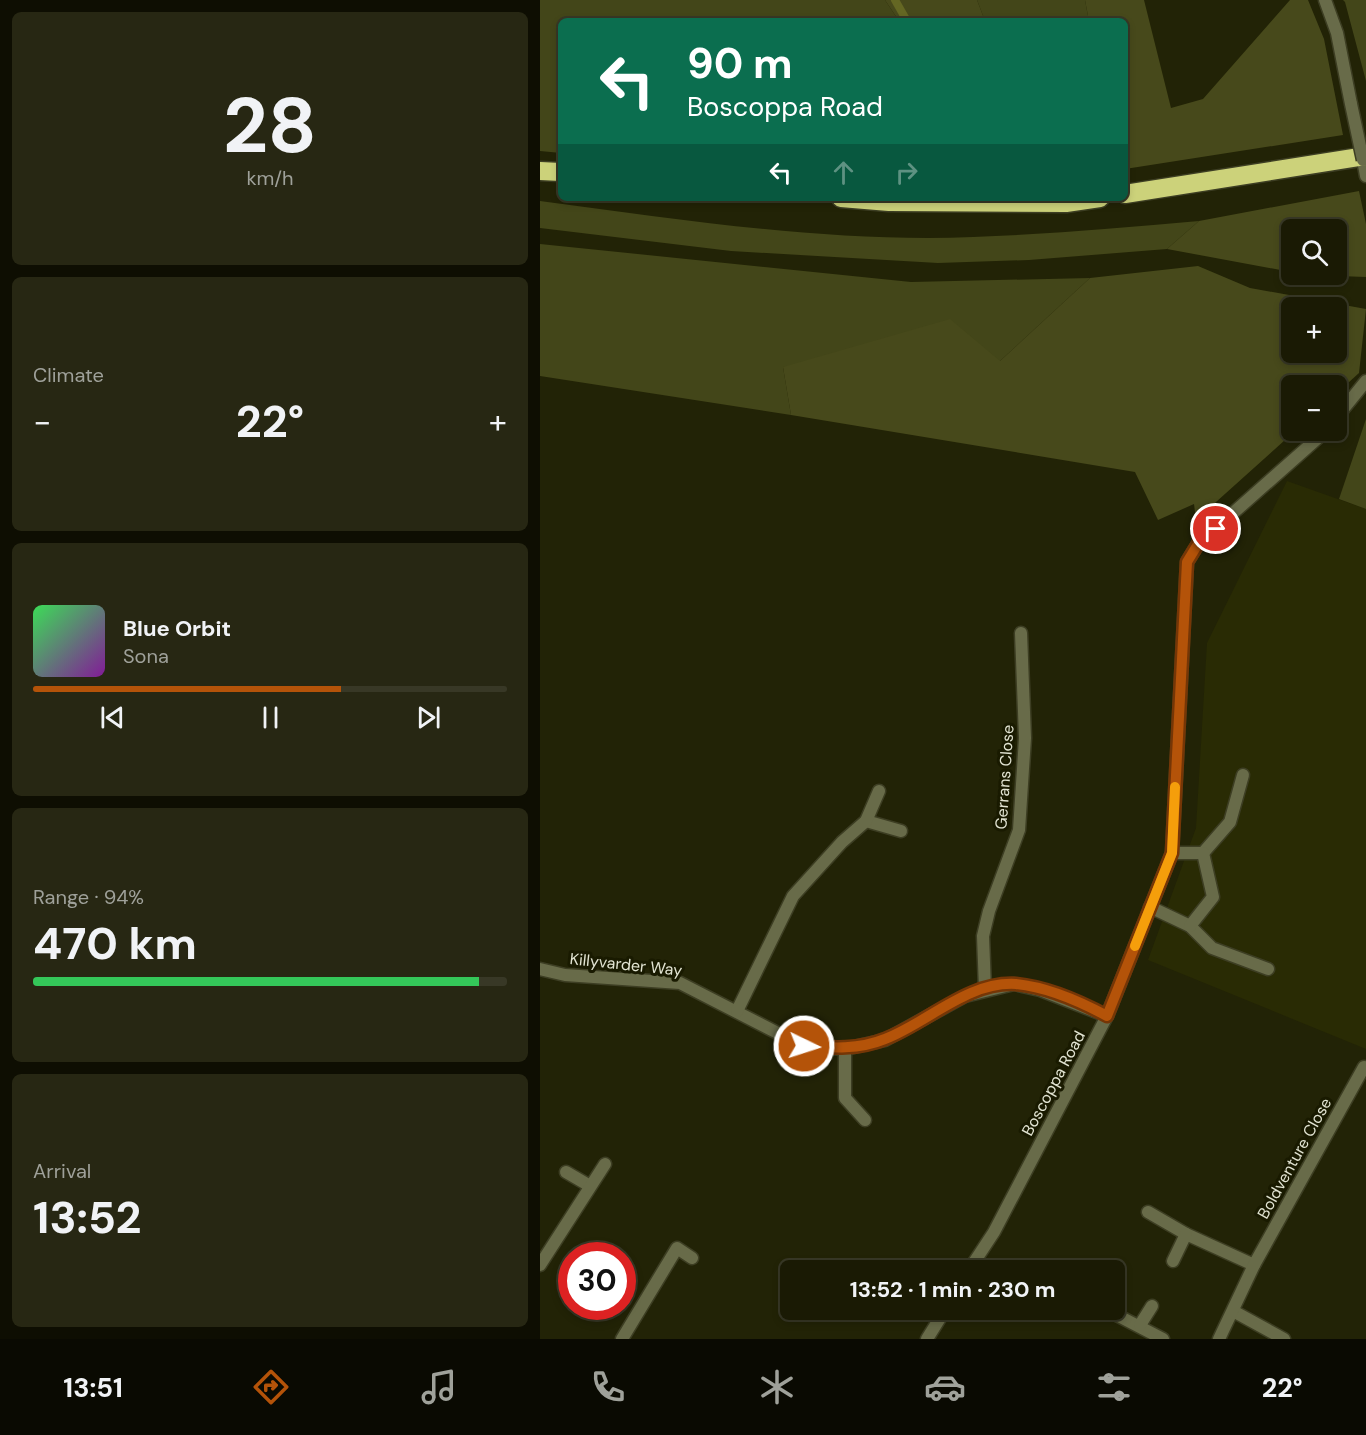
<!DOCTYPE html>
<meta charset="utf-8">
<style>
:root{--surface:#1a1a04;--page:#272713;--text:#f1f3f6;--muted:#9fa19a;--line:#383826;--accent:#b45309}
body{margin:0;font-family:"DM Sans",sans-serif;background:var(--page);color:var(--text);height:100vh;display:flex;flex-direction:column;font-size:22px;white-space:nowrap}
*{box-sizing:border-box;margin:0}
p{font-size:20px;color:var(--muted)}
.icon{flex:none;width:33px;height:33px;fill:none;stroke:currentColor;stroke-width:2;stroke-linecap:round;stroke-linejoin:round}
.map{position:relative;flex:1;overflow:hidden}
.panel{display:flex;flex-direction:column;gap:12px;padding:12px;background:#0e0e02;width:540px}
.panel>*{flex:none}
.guide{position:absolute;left:18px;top:18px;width:570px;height:183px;border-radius:9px;box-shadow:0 3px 9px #0003,0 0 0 2px var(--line);background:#0b6e4f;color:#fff;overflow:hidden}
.controls{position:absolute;left:741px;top:219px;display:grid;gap:12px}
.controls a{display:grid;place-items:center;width:66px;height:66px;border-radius:9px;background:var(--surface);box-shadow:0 3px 9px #0003,0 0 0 2px var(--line);font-size:30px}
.speed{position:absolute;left:18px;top:1242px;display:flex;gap:12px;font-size:30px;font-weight:700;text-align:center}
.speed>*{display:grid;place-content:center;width:78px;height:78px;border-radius:50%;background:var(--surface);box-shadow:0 3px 9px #0003,0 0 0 2px var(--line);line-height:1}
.speed .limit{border:9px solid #d22;background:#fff;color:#111}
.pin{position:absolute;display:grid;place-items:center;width:51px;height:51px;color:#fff;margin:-26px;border:3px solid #fff;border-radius:50%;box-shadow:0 2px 6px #0007}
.me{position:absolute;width:66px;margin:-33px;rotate:94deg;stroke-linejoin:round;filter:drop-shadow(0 0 4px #0008)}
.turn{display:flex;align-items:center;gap:21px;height:126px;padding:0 30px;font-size:27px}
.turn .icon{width:78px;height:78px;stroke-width:2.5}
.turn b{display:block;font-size:42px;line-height:51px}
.lanes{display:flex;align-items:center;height:57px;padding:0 30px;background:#0003;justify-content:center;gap:30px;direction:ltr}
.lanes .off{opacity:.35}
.big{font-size:45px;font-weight:700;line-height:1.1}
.panel .card{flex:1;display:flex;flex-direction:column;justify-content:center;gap:9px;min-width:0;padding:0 21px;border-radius:9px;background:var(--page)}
.panel .dial{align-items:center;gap:0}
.dial b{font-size:78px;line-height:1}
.song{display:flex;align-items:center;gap:18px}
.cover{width:72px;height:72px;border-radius:9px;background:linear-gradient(135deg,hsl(130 70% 55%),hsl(290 70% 35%))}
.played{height:6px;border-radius:3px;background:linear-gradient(90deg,var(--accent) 65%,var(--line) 65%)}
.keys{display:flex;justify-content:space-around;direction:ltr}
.heat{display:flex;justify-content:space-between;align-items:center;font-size:33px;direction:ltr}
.charge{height:9px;border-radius:4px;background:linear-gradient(90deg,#34c759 94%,var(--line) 0)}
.trip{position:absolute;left:240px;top:1260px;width:345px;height:60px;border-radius:9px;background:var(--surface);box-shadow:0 3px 9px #0003,0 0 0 2px var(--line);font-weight:700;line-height:60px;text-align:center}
.tab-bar{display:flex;height:96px;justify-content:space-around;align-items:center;background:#0a0a02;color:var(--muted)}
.tab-bar .icon{width:42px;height:42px}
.tab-bar .on{color:var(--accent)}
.tab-bar b{font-size:27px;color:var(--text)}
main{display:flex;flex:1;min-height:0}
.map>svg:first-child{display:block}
.built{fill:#292b04}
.green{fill:#434619}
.forest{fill:#47491b;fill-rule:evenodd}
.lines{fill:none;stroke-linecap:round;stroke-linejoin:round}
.stream{stroke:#646723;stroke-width:8}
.lane-casing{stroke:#3d3e23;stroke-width:15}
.street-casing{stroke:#3d3e23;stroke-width:15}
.highway-casing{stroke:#3d3e23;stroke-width:21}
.lane{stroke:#686b49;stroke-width:12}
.street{stroke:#686b49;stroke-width:12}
.highway{stroke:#ccd27a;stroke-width:18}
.lane-bridge-casing{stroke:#3d3e23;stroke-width:15;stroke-linecap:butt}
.lane-bridge{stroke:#686b49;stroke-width:12}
.route-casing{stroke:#753606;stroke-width:15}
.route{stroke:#b45309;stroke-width:10}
.slow{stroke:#f59e0b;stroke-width:10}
.labels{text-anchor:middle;stroke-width:6;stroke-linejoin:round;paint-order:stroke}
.street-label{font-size:16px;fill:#e2e4d2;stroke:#191a00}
</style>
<main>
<section class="panel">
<div class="card dial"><b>28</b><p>km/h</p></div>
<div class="card"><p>Climate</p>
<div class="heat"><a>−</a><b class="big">22°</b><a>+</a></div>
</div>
<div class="card">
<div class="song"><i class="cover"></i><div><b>Blue Orbit</b><p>Sona</p></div></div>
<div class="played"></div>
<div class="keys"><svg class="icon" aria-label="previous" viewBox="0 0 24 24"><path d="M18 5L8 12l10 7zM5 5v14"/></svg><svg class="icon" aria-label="pause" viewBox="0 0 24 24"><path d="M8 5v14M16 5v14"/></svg><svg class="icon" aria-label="next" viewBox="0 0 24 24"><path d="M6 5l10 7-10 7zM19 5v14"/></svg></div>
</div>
<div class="card"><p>Range · 94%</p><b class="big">470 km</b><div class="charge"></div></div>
<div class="card"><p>Arrival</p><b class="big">13:52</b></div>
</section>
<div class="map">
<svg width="826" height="1339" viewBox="0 0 826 1339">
<rect width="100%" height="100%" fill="#222306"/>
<polygon class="built" points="747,481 826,509 826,1049 608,960 656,828 667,643"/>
<g class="green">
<polygon points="0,0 345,0 359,21 21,21 21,153 0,151"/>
<polygon points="437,0 545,0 549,21 445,21"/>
<polygon points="803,0 826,0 826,81 805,2"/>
<path d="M0 201C129 218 258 238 388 238 479 237 569 229 659 221L627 249 489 260 398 263 191 251 0 228Z"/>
<polygon points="0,244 371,282 550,278 460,361 243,367 251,415 0,376"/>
<polygon points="826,419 826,509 799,499"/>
</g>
<g class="forest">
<polygon points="345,0 437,0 445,21 359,21"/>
<polygon points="545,0 604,0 631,108 663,99 750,0 768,0 784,39 803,135 585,169 585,21 549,21"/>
<polygon points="819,191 826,224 826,277 770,275 796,274 796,230 752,230 751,272 627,249 659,221"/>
<path d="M658 266 710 288 826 309 819 373 797 393 796 386H752V430L755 431 656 520 654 504 618 520 595 472 251 415 243 367 410 319 460 361 550 278ZM752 308H796V352H752Z"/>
</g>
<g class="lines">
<polyline class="stream" points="355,0 367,21"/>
<g class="lane-casing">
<g id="lane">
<polyline points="785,0 797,33 811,104"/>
<polyline points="823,160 826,176"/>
<polyline points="796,418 826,381"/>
<polyline points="663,853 690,822 703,775"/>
<polyline points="610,907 650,926 672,948 728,969"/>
<polyline points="650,926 673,897 663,853 632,853 647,562 658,544 787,430"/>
<polyline points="305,1049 305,1098 325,1120"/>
</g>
</g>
<g class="street-casing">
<g id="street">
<polyline points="326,821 361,831"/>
<polyline points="0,969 25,975 140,983 263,1046 305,1049 345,1040 425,996 474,984 500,990 567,1016"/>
<polyline points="445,989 443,936 449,911 479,830 485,738 481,633"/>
<polyline points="197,1011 253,896 302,842 326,821 339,791"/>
<polyline points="26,1172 50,1186"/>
<polyline points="608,1212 646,1234 714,1265"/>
<polyline points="633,1261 646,1234"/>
<polyline points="0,1265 65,1164"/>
<polyline points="429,1270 454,1232 567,1016 632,853"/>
<polyline points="567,1310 623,1339"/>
<polyline points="693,1311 744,1339"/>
<polyline points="600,1325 612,1306"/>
<polyline points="82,1339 137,1248 152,1258"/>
<polyline points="387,1339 405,1310"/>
<polyline points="679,1339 714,1265 824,1067"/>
</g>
</g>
<g class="highway-casing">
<g id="highway">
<polyline points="0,171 21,172"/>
<polyline points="585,194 826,156"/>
<polyline points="301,198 349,202 526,203 560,198"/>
</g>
</g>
<use href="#lane" class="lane"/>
<use href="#street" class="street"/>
<use href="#highway" class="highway"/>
<g class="lane-bridge-casing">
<polyline id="lane-bridge" points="811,104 823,160"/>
</g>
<use href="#lane-bridge" class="lane-bridge"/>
</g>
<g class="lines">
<g class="route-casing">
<path id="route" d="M264 1046C292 1048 318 1050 345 1039 387 1023 428 981 476 984 506 987 541 1002 567 1016L632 853 647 562 658 544 676 529"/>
</g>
<use href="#route" class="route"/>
<polyline class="slow" points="595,946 632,853 635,787"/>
</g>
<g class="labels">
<g class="street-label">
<text transform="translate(464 777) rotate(-86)" y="6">Gerrans Close</text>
<text transform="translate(86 964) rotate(6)" y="6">Killyvarder Way</text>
<text transform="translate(513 1083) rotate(-62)" y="6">Boscoppa Road</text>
<text transform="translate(754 1158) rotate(-61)" y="6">Boldventure Close</text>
</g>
</g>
</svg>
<div class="controls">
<a><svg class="icon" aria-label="search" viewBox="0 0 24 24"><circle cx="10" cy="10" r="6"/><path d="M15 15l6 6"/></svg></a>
<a>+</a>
<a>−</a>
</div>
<div class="speed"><div class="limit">30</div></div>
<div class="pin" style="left:676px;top:529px;background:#d93025"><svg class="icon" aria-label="arrive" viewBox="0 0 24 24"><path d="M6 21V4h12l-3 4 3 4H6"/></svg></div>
<svg class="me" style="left:264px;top:1046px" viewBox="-20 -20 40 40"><circle r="17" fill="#b45309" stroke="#fff" stroke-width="3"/><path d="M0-11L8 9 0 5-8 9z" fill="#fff"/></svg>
<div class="trip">13:52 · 1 min · 230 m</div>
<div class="guide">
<div class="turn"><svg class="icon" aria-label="left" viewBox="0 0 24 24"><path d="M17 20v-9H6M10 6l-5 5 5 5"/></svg><div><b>90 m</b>Boscoppa Road</div></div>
<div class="lanes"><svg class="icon" aria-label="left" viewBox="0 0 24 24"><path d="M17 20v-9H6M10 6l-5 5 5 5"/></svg><svg class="icon off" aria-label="ahead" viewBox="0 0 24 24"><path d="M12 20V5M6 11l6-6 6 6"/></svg><svg class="icon off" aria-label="right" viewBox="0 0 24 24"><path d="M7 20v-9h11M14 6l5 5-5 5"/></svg></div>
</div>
</div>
</main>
<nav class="tab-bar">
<b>13:51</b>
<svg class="icon on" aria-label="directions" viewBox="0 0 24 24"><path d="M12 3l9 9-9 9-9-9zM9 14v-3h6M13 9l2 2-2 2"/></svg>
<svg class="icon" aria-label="music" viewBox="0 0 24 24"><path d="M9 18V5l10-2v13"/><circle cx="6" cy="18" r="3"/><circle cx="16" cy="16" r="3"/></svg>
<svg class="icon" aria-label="phone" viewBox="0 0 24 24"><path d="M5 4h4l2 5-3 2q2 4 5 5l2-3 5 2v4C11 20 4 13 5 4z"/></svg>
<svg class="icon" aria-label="climate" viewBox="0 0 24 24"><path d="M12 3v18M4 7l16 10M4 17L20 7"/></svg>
<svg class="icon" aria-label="car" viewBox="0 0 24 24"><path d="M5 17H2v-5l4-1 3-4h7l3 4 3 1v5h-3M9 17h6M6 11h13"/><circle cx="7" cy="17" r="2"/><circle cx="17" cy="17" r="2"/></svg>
<svg class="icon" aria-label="filters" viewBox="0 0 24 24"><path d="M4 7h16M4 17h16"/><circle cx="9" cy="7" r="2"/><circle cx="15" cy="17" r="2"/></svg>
<b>22°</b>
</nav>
